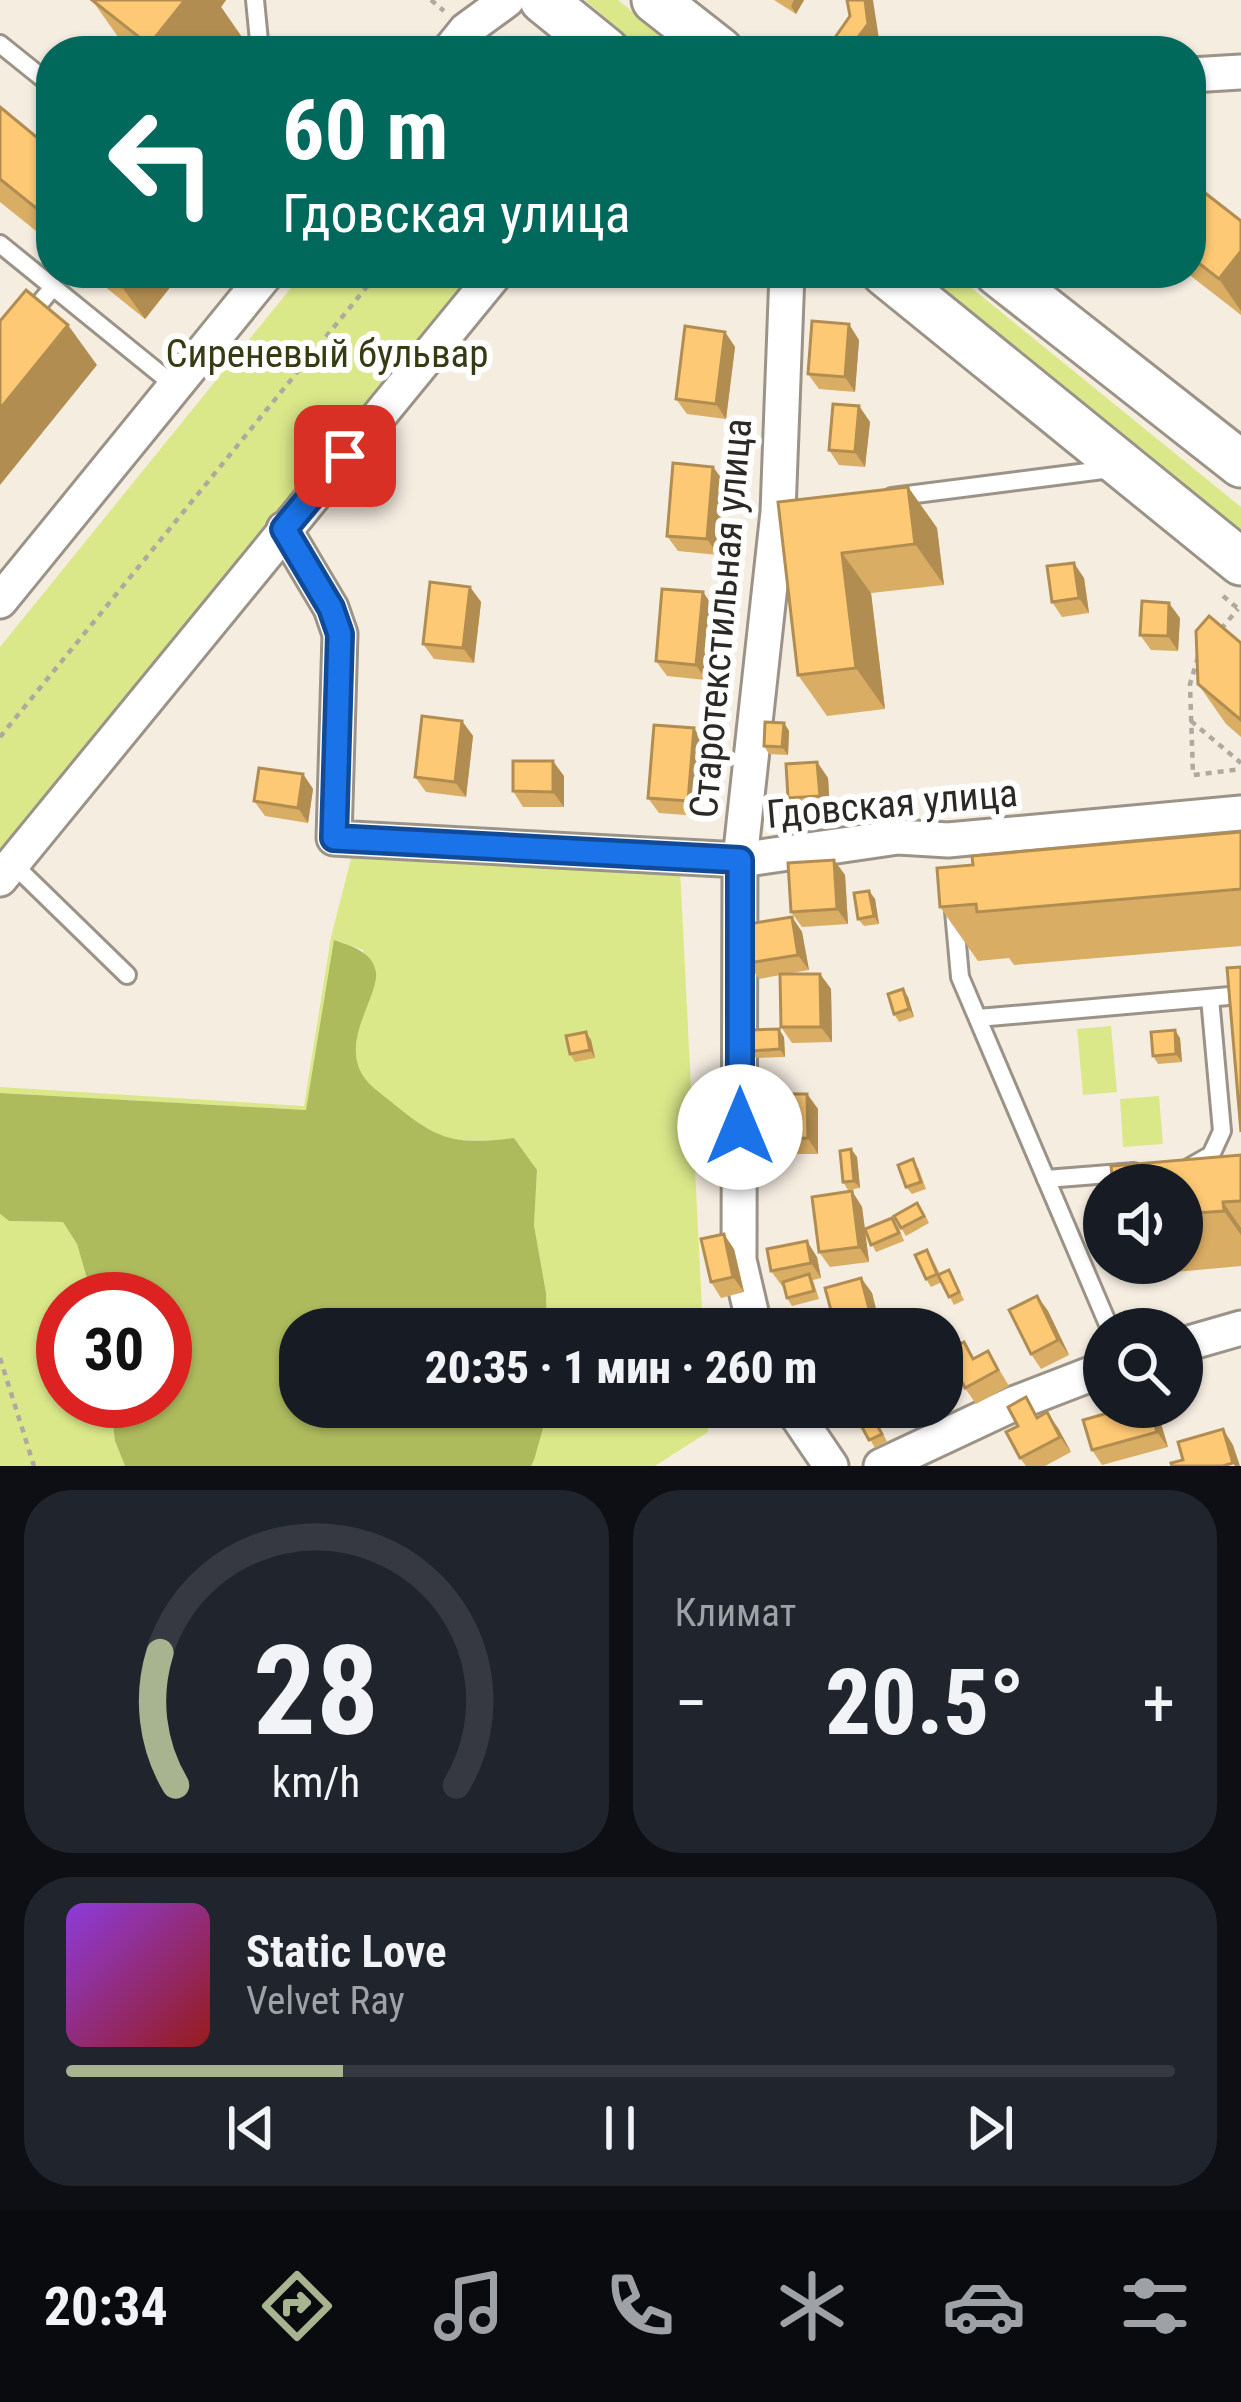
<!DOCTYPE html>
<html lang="ru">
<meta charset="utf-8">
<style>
:root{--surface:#171b24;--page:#20242c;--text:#f1f3f6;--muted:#9ea1a6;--line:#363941;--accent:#a8b38f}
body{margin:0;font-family:"Roboto Condensed",sans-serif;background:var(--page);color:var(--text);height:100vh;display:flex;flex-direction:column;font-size:45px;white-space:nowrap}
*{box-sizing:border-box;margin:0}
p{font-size:39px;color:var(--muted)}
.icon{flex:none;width:66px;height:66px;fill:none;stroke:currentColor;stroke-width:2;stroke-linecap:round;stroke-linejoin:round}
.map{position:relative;height:1466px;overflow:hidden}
.sheet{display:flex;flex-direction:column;gap:24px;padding:24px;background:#0d0f14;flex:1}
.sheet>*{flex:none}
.top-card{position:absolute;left:36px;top:36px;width:1170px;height:252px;border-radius:48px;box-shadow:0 3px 9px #0004;background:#00695c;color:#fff;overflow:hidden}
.controls{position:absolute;left:1083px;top:1164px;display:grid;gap:24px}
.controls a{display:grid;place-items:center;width:120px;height:120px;border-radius:50%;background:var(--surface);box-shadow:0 3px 9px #0004;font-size:60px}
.speed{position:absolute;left:36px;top:1272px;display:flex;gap:24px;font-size:60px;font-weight:700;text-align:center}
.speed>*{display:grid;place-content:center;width:156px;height:156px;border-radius:50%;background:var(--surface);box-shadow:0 3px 9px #0004;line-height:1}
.speed .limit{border:18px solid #d22;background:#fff;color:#111}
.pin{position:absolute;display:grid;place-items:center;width:102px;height:102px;color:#fff;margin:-51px;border-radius:24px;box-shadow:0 6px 18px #0006}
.me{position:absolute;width:132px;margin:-66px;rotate:0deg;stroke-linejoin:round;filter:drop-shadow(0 0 9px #0008)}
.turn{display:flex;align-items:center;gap:42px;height:252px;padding:0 48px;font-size:54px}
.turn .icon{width:156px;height:156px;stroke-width:2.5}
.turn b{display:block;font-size:84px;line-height:102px}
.big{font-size:90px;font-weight:800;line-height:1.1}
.sheet .widget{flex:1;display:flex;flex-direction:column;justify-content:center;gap:18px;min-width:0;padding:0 42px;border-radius:48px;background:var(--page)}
.sheet .dial{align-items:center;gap:0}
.dial svg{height:312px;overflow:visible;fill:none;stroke:var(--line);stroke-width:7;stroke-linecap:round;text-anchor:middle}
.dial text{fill:var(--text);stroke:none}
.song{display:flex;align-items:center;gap:36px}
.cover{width:144px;height:144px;border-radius:18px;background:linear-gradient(135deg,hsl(270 70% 55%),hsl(0 70% 35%))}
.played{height:12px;border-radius:6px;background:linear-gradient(90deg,var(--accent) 25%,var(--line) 25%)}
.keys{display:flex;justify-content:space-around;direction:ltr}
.heat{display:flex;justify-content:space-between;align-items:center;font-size:66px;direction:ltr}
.sheet .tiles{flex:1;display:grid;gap:24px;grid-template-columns:1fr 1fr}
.widget:last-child{grid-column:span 2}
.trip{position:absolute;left:279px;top:1308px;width:684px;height:120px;border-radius:48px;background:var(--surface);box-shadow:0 3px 9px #0004;font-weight:800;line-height:120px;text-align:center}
.tabs{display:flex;height:192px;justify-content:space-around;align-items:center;background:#090b0e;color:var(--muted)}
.tabs .icon{width:84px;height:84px}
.tabs .active{color:var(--accent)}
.tabs b{font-size:54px;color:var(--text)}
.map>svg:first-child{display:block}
.green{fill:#dae88a}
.forest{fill:#aebb5d}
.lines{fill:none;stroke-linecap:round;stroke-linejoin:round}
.lane-casing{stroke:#9b9387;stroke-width:22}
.street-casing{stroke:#9b9387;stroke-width:39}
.secondary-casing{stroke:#9b9387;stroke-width:51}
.path{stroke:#b0a9a0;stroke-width:4.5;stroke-dasharray:6 6;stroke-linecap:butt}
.lane{stroke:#fff;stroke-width:16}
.street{stroke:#fff;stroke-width:33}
.secondary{stroke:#fff;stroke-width:45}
.wall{fill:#daad64}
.shaded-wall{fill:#b28d51}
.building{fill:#fec974;stroke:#b28d51;stroke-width:3}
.route-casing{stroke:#114b97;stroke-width:30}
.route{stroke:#1a73e8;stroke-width:21}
.labels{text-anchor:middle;stroke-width:12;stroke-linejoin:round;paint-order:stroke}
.park-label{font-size:39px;fill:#363b14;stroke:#fff}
.street-label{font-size:39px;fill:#2c2924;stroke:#fff}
</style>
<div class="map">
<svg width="1241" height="1466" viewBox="0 0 1241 1466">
<rect width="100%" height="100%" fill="#f6ede1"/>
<g class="green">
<polygon points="585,0 618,0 681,51 644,51"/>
<polygon points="303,273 482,273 0,864 0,647"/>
<polygon points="916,273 953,273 1241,507 1241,539"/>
<path d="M352 855 680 868 703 1329H547L546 1293 534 1225 537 1170 514 1138C455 1145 439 1141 394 1104 376 1089 358 1080 356 1054 354 1028 365 1005 375 982L363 950 335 940 307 1110 0 1093V1087L304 1106 331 937Z"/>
<polygon points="1111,1026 1117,1092 1083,1095 1077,1029"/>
<polygon points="1159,1096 1163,1144 1123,1147 1120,1099"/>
<polygon points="0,1214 9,1221 63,1222 77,1244 93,1299 63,1299 63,1401 110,1401 115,1441 125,1466 0,1466"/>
<polygon points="549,1407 707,1407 708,1432 655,1466 531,1466"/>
</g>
<path class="forest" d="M334 940C351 946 372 951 376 972 378 992 354 1024 356 1053 357 1079 376 1089 394 1104 439 1141 455 1145 514 1138L537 1170 534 1225 546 1293 547 1329H300V1407H549L534 1460 531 1466H125L115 1441 110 1401H165V1299H93L77 1244 63 1222 9 1221 0 1214V1093L306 1110Z"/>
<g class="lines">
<g class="lane-casing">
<g id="lane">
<polyline points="255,0 260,51"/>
<polyline points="0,44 51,85"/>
<polyline points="0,244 175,386"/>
<polyline points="0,352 53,287"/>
<polyline points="892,497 1103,470 1109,458"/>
<polyline points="12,863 127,975"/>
<polyline points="954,911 960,977 1110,1329"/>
<polyline points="978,1018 1241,995"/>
<polyline points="1190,1167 1211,1155 1222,1131 1210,998"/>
<polyline points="1046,1179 1134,1172"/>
</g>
</g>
<g class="street-casing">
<g id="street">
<polyline points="449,51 466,30 507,0"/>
<polyline points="1191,75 1241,72"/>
<polyline points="284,529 331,608 340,634 334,838 740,860 898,837 948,840 1241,813"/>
<polyline points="0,601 267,273"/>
<polyline points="0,879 496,273"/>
<polyline points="755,1329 739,1260 740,860 778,512 787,273"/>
<polyline points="1182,1345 1241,1328"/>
<polyline points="791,1407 831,1466"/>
<polyline points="881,1466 1013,1404 1104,1369"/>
</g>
</g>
<g class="secondary-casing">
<g id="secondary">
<polyline points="543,0 606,51"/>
<polyline points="655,0 720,51"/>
<polyline points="885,273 1241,562"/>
<polyline points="998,273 1241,464"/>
</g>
</g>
<g class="path">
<polyline points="431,0 444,11"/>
<polyline points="1223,596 1241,611"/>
<polyline points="1221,629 1238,609"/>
<polyline points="1198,657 1190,684 1193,775 1241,769"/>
<polyline points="1191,721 1241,763"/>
<polyline points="0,737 378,273"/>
<polyline points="0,1358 34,1466"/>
</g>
<use href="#lane" class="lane"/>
<use href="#street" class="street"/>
<use href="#secondary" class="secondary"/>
</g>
<g class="wall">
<polygon points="92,0 226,0 221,7 246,43 240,51 128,51"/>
<polygon points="774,0 804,0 796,14"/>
<polygon points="0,107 51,149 51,243 0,202"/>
<polygon points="1191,182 1241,221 1241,315 1187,273 1191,273"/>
<polygon points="88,273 177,273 179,276 145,319"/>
<polygon points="725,332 735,347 726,419 687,414 676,399"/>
<polygon points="859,340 855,392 819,389 808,374"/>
<polygon points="859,406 870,422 865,467 839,465 829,450"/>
<polygon points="713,467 724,482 718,555 678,551 667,536"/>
<polygon points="908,487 937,528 944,585 871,593 885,709 827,716 798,675 778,502"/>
<polygon points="1084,578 1089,613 1062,617 1052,602"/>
<polygon points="470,587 481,602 474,663 434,659 423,644"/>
<polygon points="703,592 713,607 706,680 667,676 656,661"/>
<polygon points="1180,618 1178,651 1151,650 1140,635"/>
<polygon points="1241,643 1241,737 1226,724 1198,684"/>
<polygon points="462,721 473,736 466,797 426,792 415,777"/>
<polygon points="784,723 789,731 788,755 769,754 764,746"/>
<polygon points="704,744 699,816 659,813 648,798"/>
<polygon points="817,762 828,778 830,811 799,813 788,798"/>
<polygon points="303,774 313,789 308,823 265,816 254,801"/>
<polygon points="564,776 564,807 523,807 513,791"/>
<polygon points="1241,832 1241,946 1014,965 1009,958 978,961 940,907 973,865"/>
<polygon points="834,860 845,875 848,924 802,927 791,912"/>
<polygon points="869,891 875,899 879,924 864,926 858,919"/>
<polygon points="792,917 802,932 809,970 786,974 820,974 831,989 832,1042 792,1043 781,1027 780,975 759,979 748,963"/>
<polygon points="903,989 908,997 914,1017 899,1022 894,1014"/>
<polygon points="586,1032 591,1040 595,1058 575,1062 570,1054"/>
<polygon points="784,1037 785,1057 756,1058 751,1051"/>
<polygon points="1180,1038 1182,1062 1158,1064 1153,1056"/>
<polygon points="807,1094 818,1109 818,1154 778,1154 768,1139"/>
<polygon points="851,1149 857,1157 860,1188 848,1190 843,1182"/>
<polygon points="1241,1155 1241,1266 1154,1274 1146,1263 1182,1263 1182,1185"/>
<polygon points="918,1167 926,1189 912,1194 906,1187"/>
<polygon points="852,1191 862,1207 865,1229 898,1226 904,1241 876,1252 865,1231 869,1262 830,1267 819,1252"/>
<polygon points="923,1211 929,1223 906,1236 901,1228"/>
<polygon points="734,1249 744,1292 721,1298 711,1282"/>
<polygon points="817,1257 821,1278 813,1280 819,1299 792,1306 787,1298 784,1286 782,1286 771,1271"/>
<polygon points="932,1258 940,1274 949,1270 964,1300 954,1305 942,1282 931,1287 926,1279"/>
<polygon points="861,1278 872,1293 881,1329 836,1329"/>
<polygon points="1037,1296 1048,1311 1069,1355 1041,1369 1031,1354"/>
<polygon points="988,1351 1009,1386 976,1404 965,1388 975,1358"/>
<polygon points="851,1407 868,1407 887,1441 875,1448"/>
<polygon points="880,1407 933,1407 894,1428"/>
<polygon points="1129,1407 1153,1407 1159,1417 1168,1447 1102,1465 1092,1450"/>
<polygon points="1039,1417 1058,1428 1071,1452 1045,1466 1026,1466 1020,1458"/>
</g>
<g class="shaded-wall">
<polygon points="185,0 226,0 221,7 246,43 240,51 153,51 149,45"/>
<polygon points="794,0 804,0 796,14 791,6"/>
<polygon points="865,0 873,0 879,39 870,51 848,51"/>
<polygon points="1241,251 1241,311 1219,279"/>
<polygon points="112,273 177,273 179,276 145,319"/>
<polygon points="849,324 859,340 855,392 845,377"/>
<polygon points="68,325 97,365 0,485 0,409"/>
<polygon points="725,332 735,347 726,419 716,404"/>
<polygon points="859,406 870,422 865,467 855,452"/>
<polygon points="713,467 724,482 718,555 707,539"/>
<polygon points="908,487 937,528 944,585 915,544"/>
<polygon points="842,553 871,593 885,709 856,668"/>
<polygon points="1074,563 1084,578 1089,613 1079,598"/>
<polygon points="470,587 481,602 474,663 463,648"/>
<polygon points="703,592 713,607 706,680 696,665"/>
<polygon points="1169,603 1180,618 1178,651 1168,636"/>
<polygon points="462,721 473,736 466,797 455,782"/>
<polygon points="784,723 789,731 788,755 782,747"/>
<polygon points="694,728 704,744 699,816 688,801"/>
<polygon points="553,761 564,776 564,807 553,792"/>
<polygon points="817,762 828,778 830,811 820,796"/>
<polygon points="303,774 313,789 308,823 298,808"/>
<polygon points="834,860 845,875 848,924 837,909"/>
<polygon points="869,891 875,899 879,924 874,916"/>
<polygon points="792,917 802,932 809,970 798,955"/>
<polygon points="820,974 831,989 832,1042 821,1027"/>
<polygon points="903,989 908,997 914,1017 909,1009"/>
<polygon points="779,1029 784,1037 785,1057 780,1049"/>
<polygon points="1175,1030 1180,1038 1182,1062 1176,1054"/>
<polygon points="586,1032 591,1040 595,1058 590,1050"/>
<polygon points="807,1094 818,1109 818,1154 808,1138"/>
<polygon points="851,1149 857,1157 860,1188 854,1181"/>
<polygon points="852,1191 862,1207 869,1262 859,1247"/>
<polygon points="1223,1202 1241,1228 1241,1235 1224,1211"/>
<polygon points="724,1234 734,1249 744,1292 733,1277"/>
<polygon points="807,1241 817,1257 821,1278 811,1263"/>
<polygon points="861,1278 872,1293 881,1329 879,1329 872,1320"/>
<polygon points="1037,1296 1048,1311 1069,1355 1058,1340"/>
<polygon points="1150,1407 1153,1407 1159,1417 1168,1447 1157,1432"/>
<polygon points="1047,1412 1058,1428 1071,1452 1060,1437"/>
<polygon points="1223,1429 1233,1445 1240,1466 1235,1466 1233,1463"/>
</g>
<g class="building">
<polygon points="92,0 185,0 149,45"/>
<polygon points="847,0 865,0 868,24 848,51 829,51 827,49 850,16"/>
<polygon points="0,107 51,149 51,220 0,179"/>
<polygon points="1191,182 1241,221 1241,251 1219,279 1191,257"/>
<polygon points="26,290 68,325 0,409 0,321"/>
<polygon points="812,321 849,324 845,377 808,374"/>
<polygon points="685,326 725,332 716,404 676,399"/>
<polygon points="833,404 859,406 855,452 829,450"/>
<polygon points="673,463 713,467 707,539 667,536"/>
<polygon points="908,487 915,544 842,553 856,668 798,675 778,502"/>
<polygon points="1074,563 1079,598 1052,602 1047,566"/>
<polygon points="430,582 470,587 463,648 423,644"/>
<polygon points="662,589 703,592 696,665 656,661"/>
<polygon points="1142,601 1169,603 1168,636 1140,635"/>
<polygon points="1209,616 1241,643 1241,720 1198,684 1196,631"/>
<polygon points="422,716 462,721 455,782 415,777"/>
<polygon points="765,722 784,723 782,747 764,746"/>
<polygon points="654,725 694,728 688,801 648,798"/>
<polygon points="513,761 553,761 553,792 513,791"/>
<polygon points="817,762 820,796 788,798 786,764"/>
<polygon points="259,768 303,774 298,808 254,801"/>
<polygon points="1241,832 1241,889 977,912 976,904 940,907 937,868 973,865 972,856"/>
<polygon points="834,860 837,909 791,912 788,863"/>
<polygon points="869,891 874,916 858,919 854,893"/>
<polygon points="792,917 798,955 748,963 742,925"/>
<polygon points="1241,967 1241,1132 1227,968"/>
<polygon points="780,974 820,974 821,1027 781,1027"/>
<polygon points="903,989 909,1009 894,1014 888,994"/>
<polygon points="779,1029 780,1049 751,1051 750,1030"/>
<polygon points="1175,1030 1176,1054 1153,1056 1151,1032"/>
<polygon points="586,1032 590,1050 570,1054 566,1036"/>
<polygon points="767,1094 807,1094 808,1138 768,1139"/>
<polygon points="851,1149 854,1181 843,1182 840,1151"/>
<polygon points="1241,1155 1241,1201 1223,1202 1224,1211 1182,1214 1182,1185 1113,1185 1111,1166"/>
<polygon points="913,1159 921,1182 906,1187 898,1165"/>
<polygon points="852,1191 859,1247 819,1252 812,1197"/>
<polygon points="917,1203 924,1216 901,1228 894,1216"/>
<polygon points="892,1218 899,1233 871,1245 865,1229"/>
<polygon points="724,1234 733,1277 711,1282 701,1239"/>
<polygon points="807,1241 811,1263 771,1271 767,1249"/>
<polygon points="927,1250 937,1274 926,1279 915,1255"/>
<polygon points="949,1270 959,1292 949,1297 938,1275"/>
<polygon points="809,1274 814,1291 787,1298 783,1282"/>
<polygon points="861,1278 872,1320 836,1329 825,1288"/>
<polygon points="1037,1296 1058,1340 1031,1354 1009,1310"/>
<polygon points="964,1342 973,1359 988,1351 998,1370 965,1388 946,1351"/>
<polygon points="1026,1397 1037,1418 1047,1412 1060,1437 1020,1458 1006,1432 1018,1426 1008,1407"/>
<polygon points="851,1407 867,1407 882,1434 869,1440"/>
<polygon points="1129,1407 1150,1407 1157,1432 1092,1450 1083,1420"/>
<polygon points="1223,1429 1233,1463 1223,1466 1172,1466 1171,1463 1183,1460 1178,1442"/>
</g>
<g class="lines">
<g class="route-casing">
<polyline id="route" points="345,456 284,529 331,608 340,634 334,838 740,860 740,1127"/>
</g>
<use href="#route" class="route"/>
</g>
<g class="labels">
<g class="park-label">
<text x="327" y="367">Сиреневый бульвар</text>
</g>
<g class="street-label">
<text transform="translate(720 618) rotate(-85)" y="14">Старотекстильная улица</text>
<text transform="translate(892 803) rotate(-5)" y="14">Гдовская улица</text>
</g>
</g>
</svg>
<div class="controls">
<a><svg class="icon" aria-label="sound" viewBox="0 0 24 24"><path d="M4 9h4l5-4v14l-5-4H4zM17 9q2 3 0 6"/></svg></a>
<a><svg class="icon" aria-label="search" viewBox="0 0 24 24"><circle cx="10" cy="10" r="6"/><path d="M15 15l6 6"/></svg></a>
</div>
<div class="speed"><div class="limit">30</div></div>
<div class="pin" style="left:345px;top:456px;background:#d93025"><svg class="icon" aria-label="arrive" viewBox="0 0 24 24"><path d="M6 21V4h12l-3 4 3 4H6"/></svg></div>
<svg class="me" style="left:740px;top:1127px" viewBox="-20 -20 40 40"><circle r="19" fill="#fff"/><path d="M0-13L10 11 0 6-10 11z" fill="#1a73e8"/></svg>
<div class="trip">20:35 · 1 мин · 260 m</div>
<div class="top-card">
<div class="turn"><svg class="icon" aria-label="left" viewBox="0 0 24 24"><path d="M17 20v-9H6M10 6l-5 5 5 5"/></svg><div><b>60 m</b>Гдовская улица</div></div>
</div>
</div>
<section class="sheet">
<div class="tiles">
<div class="widget dial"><svg viewBox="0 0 100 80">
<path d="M14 69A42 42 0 1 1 86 69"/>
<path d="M14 69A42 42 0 0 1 10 35" stroke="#a8b38f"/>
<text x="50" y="56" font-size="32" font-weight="700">28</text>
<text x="50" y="72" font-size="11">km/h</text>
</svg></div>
<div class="widget"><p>Климат</p>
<div class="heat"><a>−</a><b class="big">20.5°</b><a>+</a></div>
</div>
<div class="widget">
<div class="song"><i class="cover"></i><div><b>Static Love</b><p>Velvet Ray</p></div></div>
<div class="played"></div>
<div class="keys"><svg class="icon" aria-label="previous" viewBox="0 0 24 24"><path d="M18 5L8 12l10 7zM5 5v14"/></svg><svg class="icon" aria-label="pause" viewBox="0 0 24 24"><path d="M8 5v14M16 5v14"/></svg><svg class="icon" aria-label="next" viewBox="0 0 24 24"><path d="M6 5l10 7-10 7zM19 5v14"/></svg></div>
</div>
</div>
</section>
<nav class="tabs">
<b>20:34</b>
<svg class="icon active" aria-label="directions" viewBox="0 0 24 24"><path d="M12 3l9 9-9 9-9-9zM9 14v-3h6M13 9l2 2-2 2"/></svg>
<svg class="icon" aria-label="music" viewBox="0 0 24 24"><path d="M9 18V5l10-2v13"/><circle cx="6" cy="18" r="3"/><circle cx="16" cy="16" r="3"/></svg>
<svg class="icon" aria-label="phone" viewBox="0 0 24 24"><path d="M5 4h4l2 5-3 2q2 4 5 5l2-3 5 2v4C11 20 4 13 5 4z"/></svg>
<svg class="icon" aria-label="climate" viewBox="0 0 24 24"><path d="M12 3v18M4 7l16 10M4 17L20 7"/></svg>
<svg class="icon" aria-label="car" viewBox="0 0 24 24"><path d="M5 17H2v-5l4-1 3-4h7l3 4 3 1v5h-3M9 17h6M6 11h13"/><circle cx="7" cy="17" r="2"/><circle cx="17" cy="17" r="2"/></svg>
<svg class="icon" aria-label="filters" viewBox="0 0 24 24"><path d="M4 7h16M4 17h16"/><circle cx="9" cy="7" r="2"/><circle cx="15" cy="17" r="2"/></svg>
</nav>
